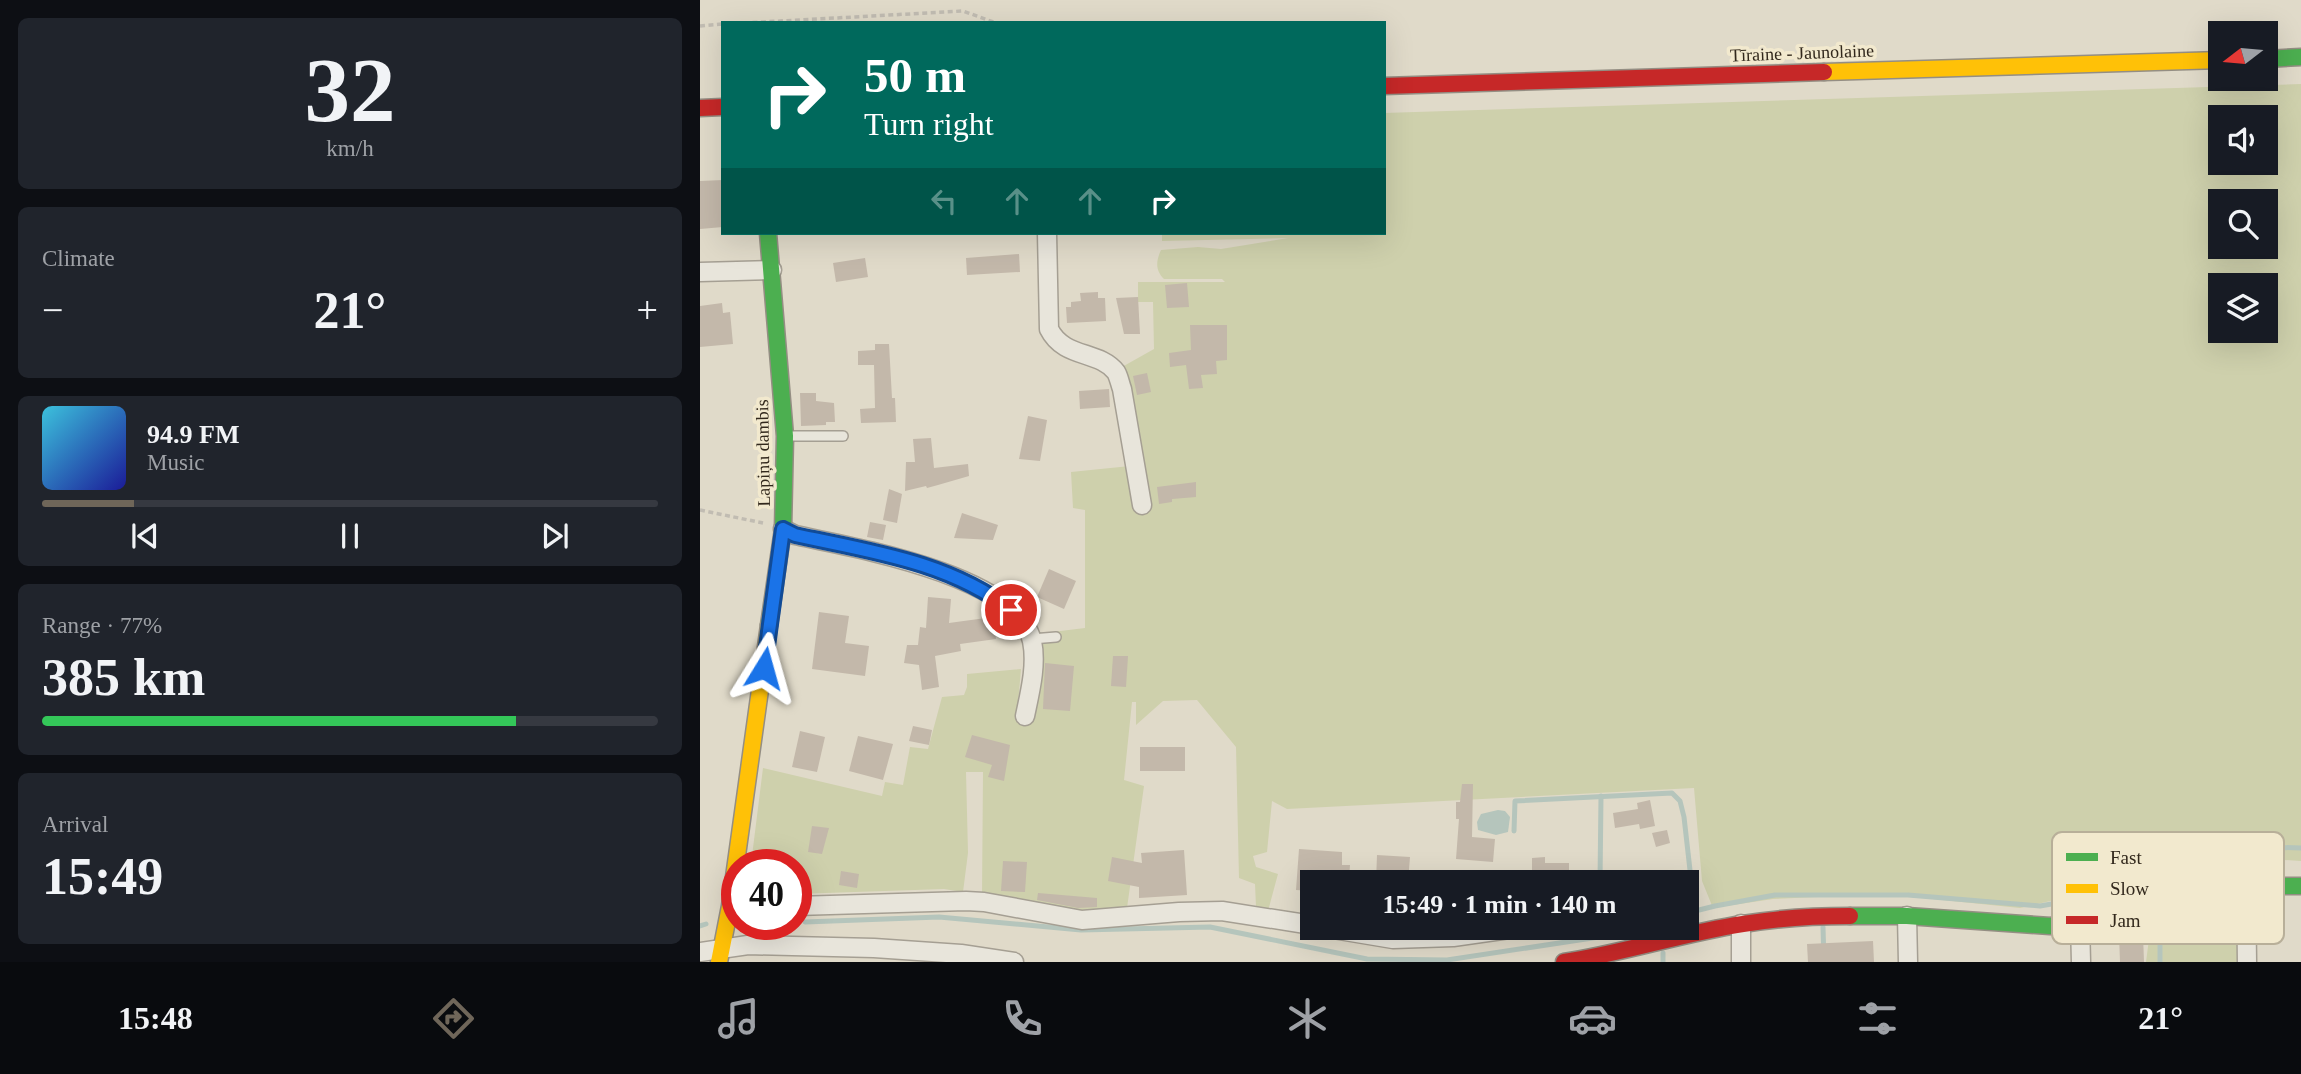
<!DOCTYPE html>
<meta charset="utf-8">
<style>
:root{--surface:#171b24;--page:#20242c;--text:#f1f3f6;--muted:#9ea1a6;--line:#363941;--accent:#6f6659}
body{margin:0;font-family:Georgia,serif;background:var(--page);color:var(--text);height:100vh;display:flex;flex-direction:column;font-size:26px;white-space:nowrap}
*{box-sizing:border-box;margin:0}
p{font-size:23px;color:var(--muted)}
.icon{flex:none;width:38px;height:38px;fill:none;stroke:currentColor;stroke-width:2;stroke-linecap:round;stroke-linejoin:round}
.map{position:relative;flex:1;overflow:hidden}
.panel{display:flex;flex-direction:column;gap:18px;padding:18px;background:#0d0f14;width:700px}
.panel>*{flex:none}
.banner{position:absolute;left:21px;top:21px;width:665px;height:214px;border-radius:0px;box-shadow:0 7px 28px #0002;background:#00695c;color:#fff;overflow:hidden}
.needle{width:46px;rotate:254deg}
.buttons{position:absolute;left:1508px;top:21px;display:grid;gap:14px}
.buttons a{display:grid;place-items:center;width:70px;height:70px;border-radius:0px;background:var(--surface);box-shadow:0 7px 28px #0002;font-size:35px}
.speed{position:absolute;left:21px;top:849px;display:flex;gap:14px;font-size:35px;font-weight:700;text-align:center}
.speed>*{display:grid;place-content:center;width:91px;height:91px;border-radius:50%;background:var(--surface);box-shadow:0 7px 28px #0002;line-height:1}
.speed .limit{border:10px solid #d22;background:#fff;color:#111}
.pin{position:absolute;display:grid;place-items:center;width:60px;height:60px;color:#fff;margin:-30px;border:4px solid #fff;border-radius:50%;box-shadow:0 2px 7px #0007}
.me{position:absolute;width:77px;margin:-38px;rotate:8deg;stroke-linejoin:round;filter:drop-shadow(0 0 5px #0008)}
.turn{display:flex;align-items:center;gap:24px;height:147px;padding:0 28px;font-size:32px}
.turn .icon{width:91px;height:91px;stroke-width:2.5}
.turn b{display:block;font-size:49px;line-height:60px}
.lanes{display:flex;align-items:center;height:66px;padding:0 28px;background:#0003;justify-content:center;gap:35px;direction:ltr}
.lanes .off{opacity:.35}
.big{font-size:52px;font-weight:600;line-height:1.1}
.panel .tile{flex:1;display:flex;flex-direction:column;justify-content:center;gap:10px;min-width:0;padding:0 24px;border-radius:10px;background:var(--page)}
.panel .dial{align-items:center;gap:0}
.dial b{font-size:91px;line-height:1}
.song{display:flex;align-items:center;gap:21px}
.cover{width:84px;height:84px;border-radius:10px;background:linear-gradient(135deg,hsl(190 70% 55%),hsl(240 70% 35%))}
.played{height:7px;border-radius:4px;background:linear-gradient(90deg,var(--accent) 15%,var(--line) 15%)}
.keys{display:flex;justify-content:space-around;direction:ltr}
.heat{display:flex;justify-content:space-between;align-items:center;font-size:38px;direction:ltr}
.charge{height:10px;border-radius:5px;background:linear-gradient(90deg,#34c759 77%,var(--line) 0)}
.trip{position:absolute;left:600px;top:870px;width:399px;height:70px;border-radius:0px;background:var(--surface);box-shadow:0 7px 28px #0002;font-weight:600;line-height:70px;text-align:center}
.tab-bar{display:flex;height:112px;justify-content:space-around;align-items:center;background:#090b0e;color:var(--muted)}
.tab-bar .icon{width:49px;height:49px}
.tab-bar .current{color:var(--accent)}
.tab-bar b{font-size:32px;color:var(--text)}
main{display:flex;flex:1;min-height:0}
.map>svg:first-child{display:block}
.green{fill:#ced0ac;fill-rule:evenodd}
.water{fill:#b5c5bc}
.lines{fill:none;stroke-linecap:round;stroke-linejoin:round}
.stream{stroke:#b5c5bc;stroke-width:5}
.building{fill:#c3b8aa}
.lane-casing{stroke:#a59f93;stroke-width:12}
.street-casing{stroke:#a59f93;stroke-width:21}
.fast-casing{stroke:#948e83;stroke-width:19}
.slow-casing{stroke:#948e83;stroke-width:19}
.jam-casing{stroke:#948e83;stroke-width:19}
.path{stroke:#c1bcb2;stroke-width:3.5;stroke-dasharray:5 3.5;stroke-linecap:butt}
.lane{stroke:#e8e5db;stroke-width:9}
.street{stroke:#e8e5db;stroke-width:18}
.fast{stroke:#4caf50;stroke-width:16}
.slow{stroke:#ffc107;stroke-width:16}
.jam{stroke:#c62828;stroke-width:16}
.route-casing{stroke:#114b97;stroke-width:18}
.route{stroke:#1a73e8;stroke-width:12}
.labels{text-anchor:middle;stroke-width:7;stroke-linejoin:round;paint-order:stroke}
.street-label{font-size:18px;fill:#32281c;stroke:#f2e9ce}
.key{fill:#f2e9ce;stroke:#b8af99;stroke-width:2}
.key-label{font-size:19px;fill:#32281c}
</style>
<main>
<section class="panel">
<div class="tile dial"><b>32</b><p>km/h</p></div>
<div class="tile"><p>Climate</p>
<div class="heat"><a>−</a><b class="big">21°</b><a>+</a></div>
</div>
<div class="tile">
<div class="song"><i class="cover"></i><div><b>94.9 FM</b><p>Music</p></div></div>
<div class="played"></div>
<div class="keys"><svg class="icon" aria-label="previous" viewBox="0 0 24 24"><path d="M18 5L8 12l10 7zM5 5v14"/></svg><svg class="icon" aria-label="pause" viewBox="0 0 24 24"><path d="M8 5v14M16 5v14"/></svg><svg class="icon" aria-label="next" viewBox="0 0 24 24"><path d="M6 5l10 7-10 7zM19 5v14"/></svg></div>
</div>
<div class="tile"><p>Range · 77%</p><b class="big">385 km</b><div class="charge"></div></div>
<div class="tile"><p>Arrival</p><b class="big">15:49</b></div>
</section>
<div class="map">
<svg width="1601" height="962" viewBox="0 0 1601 962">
<rect width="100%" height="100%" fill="#e0dac9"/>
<g class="green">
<path d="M1601 84V861L1539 857 1320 908 1184 894 1073 899 1013 908 1002 881 994 788 587 809 572 801 567 852 553 856 556 867 578 874 568 911 556 907 555 884 539 878 536 747 497 700 463 701 436 725V702H432L424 780 444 786 427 908 388 911 362 910 282 896 283 772H266L268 853 263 892 244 889 96 894V864H51L63 768 182 796 185 782 203 785 210 747 228 749 242 697 264 695 267 687V674L321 669 317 716 332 632 344 633 385 628V510L373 508 371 472 440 465 422 367 454 349 453 302H438V282H525L522 279H464C455 270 456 261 461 250L498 247 521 249 588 238 462 241V233H684V113ZM1521 117H1566V163H1521ZM1521 201H1566V247H1521ZM1521 285H1566V331H1521Z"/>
<path d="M1491 901C1550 902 1542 909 1541 962H1446L1449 939 1446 920 1451 913Z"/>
</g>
<polygon class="water" points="798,810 805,811 810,817 808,832 796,835 778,830 777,822 781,814"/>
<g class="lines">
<g class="stream">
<polyline points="814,831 815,801 972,793 980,801 984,817 991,879"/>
<polyline points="1459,857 1459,877"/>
<polyline points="900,882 901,796"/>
<polyline points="1460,905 1460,962"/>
<polyline points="987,913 1015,906 1075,895 1208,895 1340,906 1380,899 1459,857 1490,845 1601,848"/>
<polyline points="105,922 239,917 381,930 510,927 667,959 747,960 899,937 935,928"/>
<polyline points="0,926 6,924"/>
<polyline points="1123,927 1124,962"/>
<polyline points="963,928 963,929"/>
<polyline points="963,953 963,962"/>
</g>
</g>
<g class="building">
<polygon points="23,180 23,227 0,229 0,181"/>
<polygon points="319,254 320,272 267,275 266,258"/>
<polygon points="165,258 168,277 136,282 133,263"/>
<polygon points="487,283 489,307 467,308 465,285"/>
<polygon points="398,292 398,298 405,298 406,321 367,323 366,307 371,307 371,302 381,301 380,293"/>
<polygon points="438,297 440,334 424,334 416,298"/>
<polygon points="22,303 23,313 30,312 33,344 0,347 0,306"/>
<polygon points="490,325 527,325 527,360 516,361 517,374 501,375 503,388 489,389 486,365 470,367 469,353 491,350"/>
<polygon points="175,344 189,344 192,398 195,398 196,422 161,423 160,409 175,408 174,365 158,365 158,351 175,350"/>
<polygon points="447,373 451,392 437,395 433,376"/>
<polygon points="409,389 410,407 380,409 379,391"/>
<polygon points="100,393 116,393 116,401 134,403 135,422 126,422 126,425 101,426"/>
<polygon points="328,416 347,420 340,461 319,459"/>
<polygon points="231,438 234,468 268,464 269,476 238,485 227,488 226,486 205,491 206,462 215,462 213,439"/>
<polygon points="496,482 496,497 472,499 472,502 459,504 457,487"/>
<polygon points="189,489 202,494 197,523 183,520"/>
<polygon points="262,513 298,525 293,540 254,538"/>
<polygon points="170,522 186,525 183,540 167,537"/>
<polygon points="349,569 376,581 364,609 337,597"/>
<polygon points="228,597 251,599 249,623 293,617 296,639 260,644 261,651 235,656 239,687 222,690 219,665 204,663 207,645 218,645 220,627 226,628"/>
<polygon points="119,612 149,616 145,643 169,646 165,676 112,669"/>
<polygon points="413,656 428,656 426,687 411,686"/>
<polygon points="345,663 374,666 370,711 343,709"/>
<polygon points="213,726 232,730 229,745 209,741"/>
<polygon points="100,731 125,737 117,772 92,767"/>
<polygon points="272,735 310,745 304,781 288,777 292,765 265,757"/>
<polygon points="158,736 193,744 183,780 149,771"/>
<rect x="440" y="747" width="45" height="24"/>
<polygon points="762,784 773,784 772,837 795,839 793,862 756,859 759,819 756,819 756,802 760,802"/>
<polygon points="950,800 955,826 940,829 939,824 915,828 913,813 938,809 937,803"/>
<polygon points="112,826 129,828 122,854 108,852"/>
<polygon points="967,830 970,843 956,847 952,833"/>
<polygon points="599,849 642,852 642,865 650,865 649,880 612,882 612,891 596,890"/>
<polygon points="484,850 487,895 439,898 439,887 408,881 412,857 442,863 441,853"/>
<polygon points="677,855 710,857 708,882 676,882"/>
<polygon points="845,857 845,863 869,863 869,882 832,882 832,858"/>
<polygon points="303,861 327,862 325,892 301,891"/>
<polygon points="141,871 159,874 157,888 139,885"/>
<polygon points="338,893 397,898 397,907 378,908 337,900"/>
<polygon points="1419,934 1443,934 1444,962 1420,962"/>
<polygon points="1173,941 1174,962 1108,962 1107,944"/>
</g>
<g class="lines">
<g class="lane-casing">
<g id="lane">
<polyline points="85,436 143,436"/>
<polyline points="332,639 356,637"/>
</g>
</g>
<g class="street-casing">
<g id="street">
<path d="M347 233 349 329C364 359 399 350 416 372 419 377 420 384 422 389L442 505"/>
<polyline points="0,272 72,270"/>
<path d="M83 529 95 535C151 547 317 575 332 641 337 665 330 692 325 716"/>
<polyline points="1546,886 1547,962"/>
<polyline points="96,906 266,901 284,902 382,920 479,912 522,911 612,925"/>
<polyline points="1207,916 1208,962"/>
<polyline points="1380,923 1381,962"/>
<polyline points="1041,924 1041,962"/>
<polyline points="627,928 693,939 753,937 816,928"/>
<polyline points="0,952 48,945 174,948 261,954 314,962"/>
</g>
</g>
<g class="fast-casing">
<g id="fast">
<polyline points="1566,59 1601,57"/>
<polyline points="68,233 85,436 83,529 69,625"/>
<polyline points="1150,916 1207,916 1350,926 1380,923 1431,902 1469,894 1546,886 1601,886"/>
</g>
</g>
<g class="slow-casing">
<g id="slow">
<polyline points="1124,72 1521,60"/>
<polyline points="19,962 30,906 69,625"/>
</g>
</g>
<g class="jam-casing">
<g id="jam">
<polyline points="684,86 1124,72"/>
<polyline points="0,108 23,107"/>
<path d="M864 962C924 953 983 933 1043 924 1079 918 1114 916 1150 916"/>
</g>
</g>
<g class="path">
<polyline points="44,23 263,11 296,23"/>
<polyline points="0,26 23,24"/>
<polyline points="0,510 63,523"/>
</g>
<use href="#lane" class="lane"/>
<use href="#street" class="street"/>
<use href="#fast" class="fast"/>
<use href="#slow" class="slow"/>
<use href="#jam" class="jam"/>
</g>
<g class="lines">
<g class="route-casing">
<path id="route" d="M64 668 83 529 95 535C169 551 250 562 311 610"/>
</g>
<use href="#route" class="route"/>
</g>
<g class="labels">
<g class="street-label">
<text transform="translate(1102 53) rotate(-2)" y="6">Tīraine - Jaunolaine</text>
<text transform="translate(63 453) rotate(-91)" y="6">Lapiņu dambis</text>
</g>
</g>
<rect x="1352" y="832" width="232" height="112" rx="10" class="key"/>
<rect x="1366" y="853" width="32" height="8" fill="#4caf50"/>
<rect x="1366" y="884" width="32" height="9" fill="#ffc107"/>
<rect x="1366" y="916" width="32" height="8" fill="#c62828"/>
<g class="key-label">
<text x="1410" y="864">Fast</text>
<text x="1410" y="895">Slow</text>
<text x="1410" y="927">Jam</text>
</g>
</svg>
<div class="buttons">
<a><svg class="needle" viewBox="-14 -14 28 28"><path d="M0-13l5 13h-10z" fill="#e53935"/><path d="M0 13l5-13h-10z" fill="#9ea1a6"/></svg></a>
<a><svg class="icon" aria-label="sound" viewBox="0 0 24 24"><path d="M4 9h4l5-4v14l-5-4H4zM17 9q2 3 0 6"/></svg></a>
<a><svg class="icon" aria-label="search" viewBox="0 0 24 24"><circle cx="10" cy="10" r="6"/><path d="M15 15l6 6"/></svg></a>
<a><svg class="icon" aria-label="layers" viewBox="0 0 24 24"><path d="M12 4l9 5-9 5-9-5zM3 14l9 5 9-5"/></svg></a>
</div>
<div class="speed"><div class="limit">40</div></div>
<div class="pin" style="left:311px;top:610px;background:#d93025"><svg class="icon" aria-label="arrive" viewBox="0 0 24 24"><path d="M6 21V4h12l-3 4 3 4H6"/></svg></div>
<svg class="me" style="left:64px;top:668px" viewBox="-20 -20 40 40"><path d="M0-17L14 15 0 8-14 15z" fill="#1a73e8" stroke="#fff" stroke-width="4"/></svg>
<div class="trip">15:49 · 1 min · 140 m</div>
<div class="banner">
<div class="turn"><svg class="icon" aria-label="right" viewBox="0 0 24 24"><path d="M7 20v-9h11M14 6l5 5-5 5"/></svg><div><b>50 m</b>Turn right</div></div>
<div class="lanes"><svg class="icon off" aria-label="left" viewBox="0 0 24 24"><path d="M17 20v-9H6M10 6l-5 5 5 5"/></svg><svg class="icon off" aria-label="ahead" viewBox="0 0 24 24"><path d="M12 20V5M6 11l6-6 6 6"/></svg><svg class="icon off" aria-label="ahead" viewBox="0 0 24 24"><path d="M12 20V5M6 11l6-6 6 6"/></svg><svg class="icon" aria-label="right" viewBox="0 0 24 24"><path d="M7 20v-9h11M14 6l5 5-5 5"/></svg></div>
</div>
</div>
</main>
<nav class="tab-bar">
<b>15:48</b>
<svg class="icon current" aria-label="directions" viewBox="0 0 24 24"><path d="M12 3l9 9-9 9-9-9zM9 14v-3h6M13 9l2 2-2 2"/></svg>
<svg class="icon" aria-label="music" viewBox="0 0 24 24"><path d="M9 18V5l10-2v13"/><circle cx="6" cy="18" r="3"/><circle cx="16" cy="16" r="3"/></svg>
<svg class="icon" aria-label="phone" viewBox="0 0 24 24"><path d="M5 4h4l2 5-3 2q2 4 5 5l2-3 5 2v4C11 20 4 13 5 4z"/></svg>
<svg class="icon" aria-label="climate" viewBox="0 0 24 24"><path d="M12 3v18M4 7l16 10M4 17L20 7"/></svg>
<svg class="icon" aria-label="car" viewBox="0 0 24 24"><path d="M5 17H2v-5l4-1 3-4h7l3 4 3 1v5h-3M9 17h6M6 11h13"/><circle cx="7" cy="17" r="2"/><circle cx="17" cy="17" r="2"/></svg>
<svg class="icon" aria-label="filters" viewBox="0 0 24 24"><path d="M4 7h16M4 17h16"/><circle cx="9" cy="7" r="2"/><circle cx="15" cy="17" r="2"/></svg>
<b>21°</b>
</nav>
